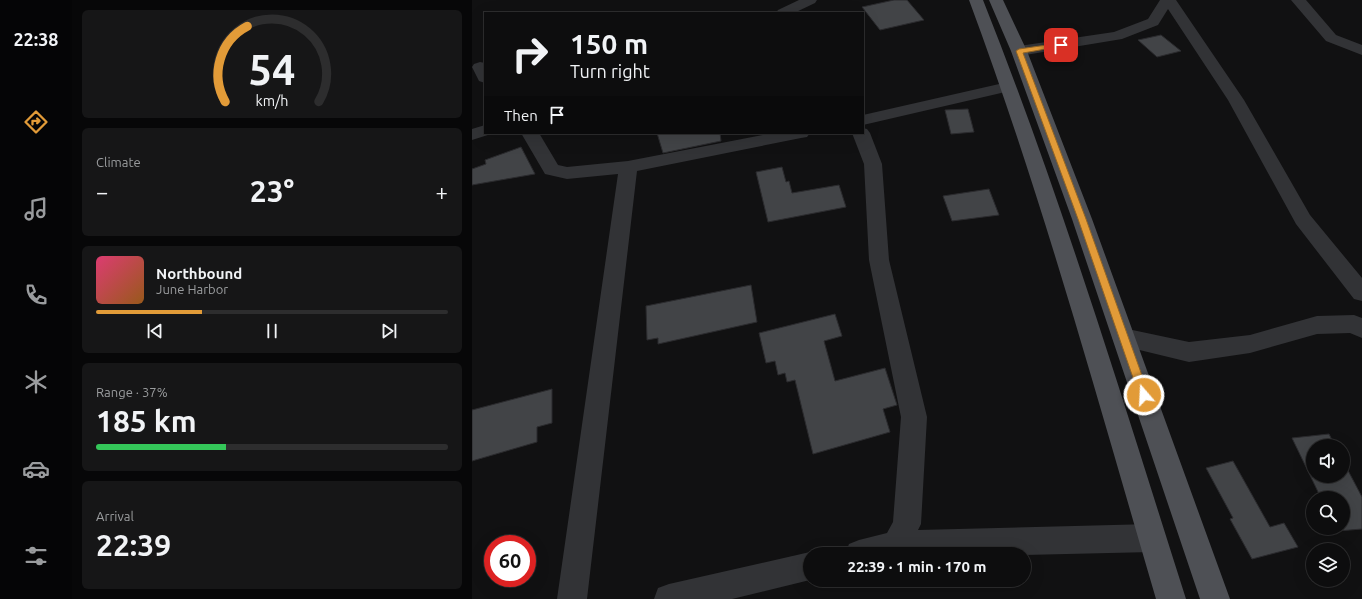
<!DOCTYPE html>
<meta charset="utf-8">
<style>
:root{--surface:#0d0d0e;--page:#161617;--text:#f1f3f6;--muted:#9a9c9e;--line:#2d2d2e;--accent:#e29b38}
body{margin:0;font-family:Ubuntu,sans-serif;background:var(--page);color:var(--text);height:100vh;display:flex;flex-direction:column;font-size:15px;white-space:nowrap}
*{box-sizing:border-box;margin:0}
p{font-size:13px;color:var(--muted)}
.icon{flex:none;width:22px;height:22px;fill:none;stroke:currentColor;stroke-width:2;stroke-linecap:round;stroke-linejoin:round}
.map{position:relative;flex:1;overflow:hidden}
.panel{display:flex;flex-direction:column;gap:10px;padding:10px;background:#070708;width:400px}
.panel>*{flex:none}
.guide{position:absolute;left:12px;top:12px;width:380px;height:122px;border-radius:0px;box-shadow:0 4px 16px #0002,0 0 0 1px var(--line);background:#0d0d0e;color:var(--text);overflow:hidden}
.controls{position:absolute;left:834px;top:439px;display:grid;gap:8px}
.controls a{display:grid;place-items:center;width:44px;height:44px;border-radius:50%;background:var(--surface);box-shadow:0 4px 16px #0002,0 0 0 1px var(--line);font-size:20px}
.speed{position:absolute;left:12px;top:535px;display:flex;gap:8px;font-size:20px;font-weight:700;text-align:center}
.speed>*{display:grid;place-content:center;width:52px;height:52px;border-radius:50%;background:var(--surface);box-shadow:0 4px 16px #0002,0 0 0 1px var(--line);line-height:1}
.speed .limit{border:6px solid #d22;background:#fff;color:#111}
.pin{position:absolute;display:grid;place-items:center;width:34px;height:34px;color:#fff;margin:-17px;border-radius:8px;box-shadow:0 2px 6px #0006}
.me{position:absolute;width:44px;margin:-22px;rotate:341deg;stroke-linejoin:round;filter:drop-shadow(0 0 3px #0008)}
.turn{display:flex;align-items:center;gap:14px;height:84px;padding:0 20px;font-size:18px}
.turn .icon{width:52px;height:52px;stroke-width:2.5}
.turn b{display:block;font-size:28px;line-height:34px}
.then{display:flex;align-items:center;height:38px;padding:0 20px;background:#0003;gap:8px;font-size:15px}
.big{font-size:30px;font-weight:700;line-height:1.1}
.panel .widget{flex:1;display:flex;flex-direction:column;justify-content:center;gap:6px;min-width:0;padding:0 14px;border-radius:6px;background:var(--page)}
.panel .dial{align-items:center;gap:0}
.dial svg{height:104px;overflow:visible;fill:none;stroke:var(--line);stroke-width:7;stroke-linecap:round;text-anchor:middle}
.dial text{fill:var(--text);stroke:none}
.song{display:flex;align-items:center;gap:12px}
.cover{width:48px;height:48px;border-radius:6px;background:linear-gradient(135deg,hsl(340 70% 55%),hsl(30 70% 35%))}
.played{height:4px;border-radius:2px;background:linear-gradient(90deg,var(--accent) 30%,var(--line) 30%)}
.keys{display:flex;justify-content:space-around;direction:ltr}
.heat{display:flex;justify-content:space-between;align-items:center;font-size:22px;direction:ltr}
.charge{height:6px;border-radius:3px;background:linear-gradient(90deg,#34c759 37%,var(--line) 0)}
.trip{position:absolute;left:331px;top:547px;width:228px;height:40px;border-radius:20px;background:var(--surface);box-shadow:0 4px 16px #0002,0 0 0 1px var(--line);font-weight:700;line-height:40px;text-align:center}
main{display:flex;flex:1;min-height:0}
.tab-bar{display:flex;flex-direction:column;width:72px;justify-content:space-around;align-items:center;background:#050506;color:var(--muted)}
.tab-bar .icon{width:28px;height:28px}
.tab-bar .on{color:var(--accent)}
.tab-bar b{font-size:18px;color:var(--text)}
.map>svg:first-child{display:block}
.building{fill:#424447;stroke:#2b2b2e}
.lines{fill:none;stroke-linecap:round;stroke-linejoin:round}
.minor{fill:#323336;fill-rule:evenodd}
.major{fill:#4e5055;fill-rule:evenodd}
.route{fill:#e29b38;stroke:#936524}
</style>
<main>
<nav class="tab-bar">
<b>22:38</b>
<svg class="icon on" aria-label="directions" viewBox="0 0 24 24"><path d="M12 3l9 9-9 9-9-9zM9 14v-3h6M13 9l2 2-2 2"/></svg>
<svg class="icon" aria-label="music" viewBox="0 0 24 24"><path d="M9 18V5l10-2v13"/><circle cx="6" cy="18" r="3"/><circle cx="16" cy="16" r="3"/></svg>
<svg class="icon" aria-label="phone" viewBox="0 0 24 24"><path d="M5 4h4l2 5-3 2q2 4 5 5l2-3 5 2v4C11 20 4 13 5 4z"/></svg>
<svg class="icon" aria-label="climate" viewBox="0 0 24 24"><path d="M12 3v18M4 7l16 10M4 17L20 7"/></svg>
<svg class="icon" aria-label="car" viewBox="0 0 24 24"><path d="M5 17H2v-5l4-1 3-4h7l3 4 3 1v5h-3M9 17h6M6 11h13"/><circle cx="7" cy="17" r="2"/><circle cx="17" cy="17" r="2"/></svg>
<svg class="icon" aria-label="filters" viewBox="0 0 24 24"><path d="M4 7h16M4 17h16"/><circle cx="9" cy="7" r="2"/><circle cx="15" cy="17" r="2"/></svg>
</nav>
<section class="panel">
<div class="widget dial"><svg viewBox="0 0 100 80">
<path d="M14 69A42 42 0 1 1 86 69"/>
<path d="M14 69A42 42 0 0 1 31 11" stroke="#e29b38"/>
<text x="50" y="56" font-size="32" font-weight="700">54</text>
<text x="50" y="72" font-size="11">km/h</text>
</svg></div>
<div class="widget"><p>Climate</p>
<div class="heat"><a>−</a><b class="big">23°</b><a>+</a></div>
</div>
<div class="widget">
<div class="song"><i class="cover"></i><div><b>Northbound</b><p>June Harbor</p></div></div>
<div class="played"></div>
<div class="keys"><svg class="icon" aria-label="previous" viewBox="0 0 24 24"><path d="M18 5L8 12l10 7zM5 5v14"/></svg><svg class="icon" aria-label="pause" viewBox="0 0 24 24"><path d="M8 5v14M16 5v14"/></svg><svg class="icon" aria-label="next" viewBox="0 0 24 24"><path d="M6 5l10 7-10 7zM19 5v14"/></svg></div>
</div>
<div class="widget"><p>Range · 37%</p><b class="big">185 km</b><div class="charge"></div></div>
<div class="widget"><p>Arrival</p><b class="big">22:39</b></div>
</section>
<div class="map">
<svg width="890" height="599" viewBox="0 0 890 599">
<rect width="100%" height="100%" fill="#111112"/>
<g class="building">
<polygon points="422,0 435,0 452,20 408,30 390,7"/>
<polygon points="689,35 709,51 685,57 666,40"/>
<polygon points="496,109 502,132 479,134 473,110"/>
<polygon points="185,133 248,133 249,141 191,153"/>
<polygon points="49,147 63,174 0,185 0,169 14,164 13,160"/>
<polygon points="310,167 314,182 317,181 320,193 367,185 374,207 296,222 284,172"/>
<polygon points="517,189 527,215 480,221 471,196"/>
<polygon points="279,285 285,322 186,344 186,338 175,340 174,306"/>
<polygon points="363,314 370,336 352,341 363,381 413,368 425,405 411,409 418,432 341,454 323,380 315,382 313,373 306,375 303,361 294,363 287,333"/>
<polygon points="80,389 80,423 65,427 65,442 0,461 0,410"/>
<polygon points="857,434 863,446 841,446 841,476 871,476 871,461 890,497 890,529 866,531 864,528 871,528 871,498 849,498 820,438"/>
<polygon points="761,461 798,527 812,523 826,547 780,559 758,519 761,518 734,468"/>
</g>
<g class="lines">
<g class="minor">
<polygon points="327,0 345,0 343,3 322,13 304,13 306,10"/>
<polygon points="688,0 704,0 772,100 838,215 890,278 890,301 882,299 824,224 756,100 696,9 686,25 650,39 547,56 542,54 539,51 542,48 547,46 642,32 676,19"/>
<polygon points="819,0 834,0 864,35 890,45 890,55 854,41"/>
<polygon points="8,62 13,63 13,83 7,81 0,67 2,64"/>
<polygon points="536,82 542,84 544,87 542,90 391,125 391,115"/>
<polygon points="13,125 13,133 19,134 0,140 0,129"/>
<polygon points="391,128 395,129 398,133 410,164 417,260 455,417 449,524 446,530 680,524 690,528 694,538 690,548 680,552 552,555 552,554 373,554 377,544 387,540 415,533 421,522 429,417 397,260 392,164 380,133 391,133"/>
<polygon points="49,133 67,133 86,165 95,167 156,161 301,133 338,133 335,137 329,138 165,171 115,599 85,599 146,174 95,179 73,174"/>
<polygon points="882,315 890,318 890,338 878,333 845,334 778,353 717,362 651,346 643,344 640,337 643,330 651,328 717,342 778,335 845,316"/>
<polygon points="338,552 344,554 338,554 338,580 339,580 338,580 260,599 182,599 186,588 197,584"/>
</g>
<g class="major">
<path d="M497 0H511C589 196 650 398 714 599H684C625 398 570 196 497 0Z"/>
<polygon points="517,0 531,0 555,51 620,219 758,599 728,599 600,219 539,51"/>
</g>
</g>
<polygon class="route" points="589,43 592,45 591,46 551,53 614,219 677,395 675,398 672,399 668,398 667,395 606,219 544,51 547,49"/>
</svg>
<div class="controls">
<a><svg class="icon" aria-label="sound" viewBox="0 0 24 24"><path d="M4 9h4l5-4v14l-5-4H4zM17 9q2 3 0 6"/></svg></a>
<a><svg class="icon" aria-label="search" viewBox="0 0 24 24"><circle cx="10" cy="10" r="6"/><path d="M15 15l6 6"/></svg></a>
<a><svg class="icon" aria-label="layers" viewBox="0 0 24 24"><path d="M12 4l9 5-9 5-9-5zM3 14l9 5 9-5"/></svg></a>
</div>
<div class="speed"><div class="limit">60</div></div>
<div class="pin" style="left:589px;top:45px;background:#d93025"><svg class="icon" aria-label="arrive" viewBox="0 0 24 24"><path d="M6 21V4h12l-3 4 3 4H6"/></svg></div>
<svg class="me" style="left:672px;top:395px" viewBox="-20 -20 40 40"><circle r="17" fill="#e29b38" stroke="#fff" stroke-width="3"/><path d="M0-11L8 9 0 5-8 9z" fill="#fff"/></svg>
<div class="trip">22:39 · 1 min · 170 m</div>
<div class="guide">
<div class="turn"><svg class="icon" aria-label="right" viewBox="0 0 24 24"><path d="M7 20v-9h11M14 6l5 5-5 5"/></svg><div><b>150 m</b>Turn right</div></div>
<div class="then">Then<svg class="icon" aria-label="arrive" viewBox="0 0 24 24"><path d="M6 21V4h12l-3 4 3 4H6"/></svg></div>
</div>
</div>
</main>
